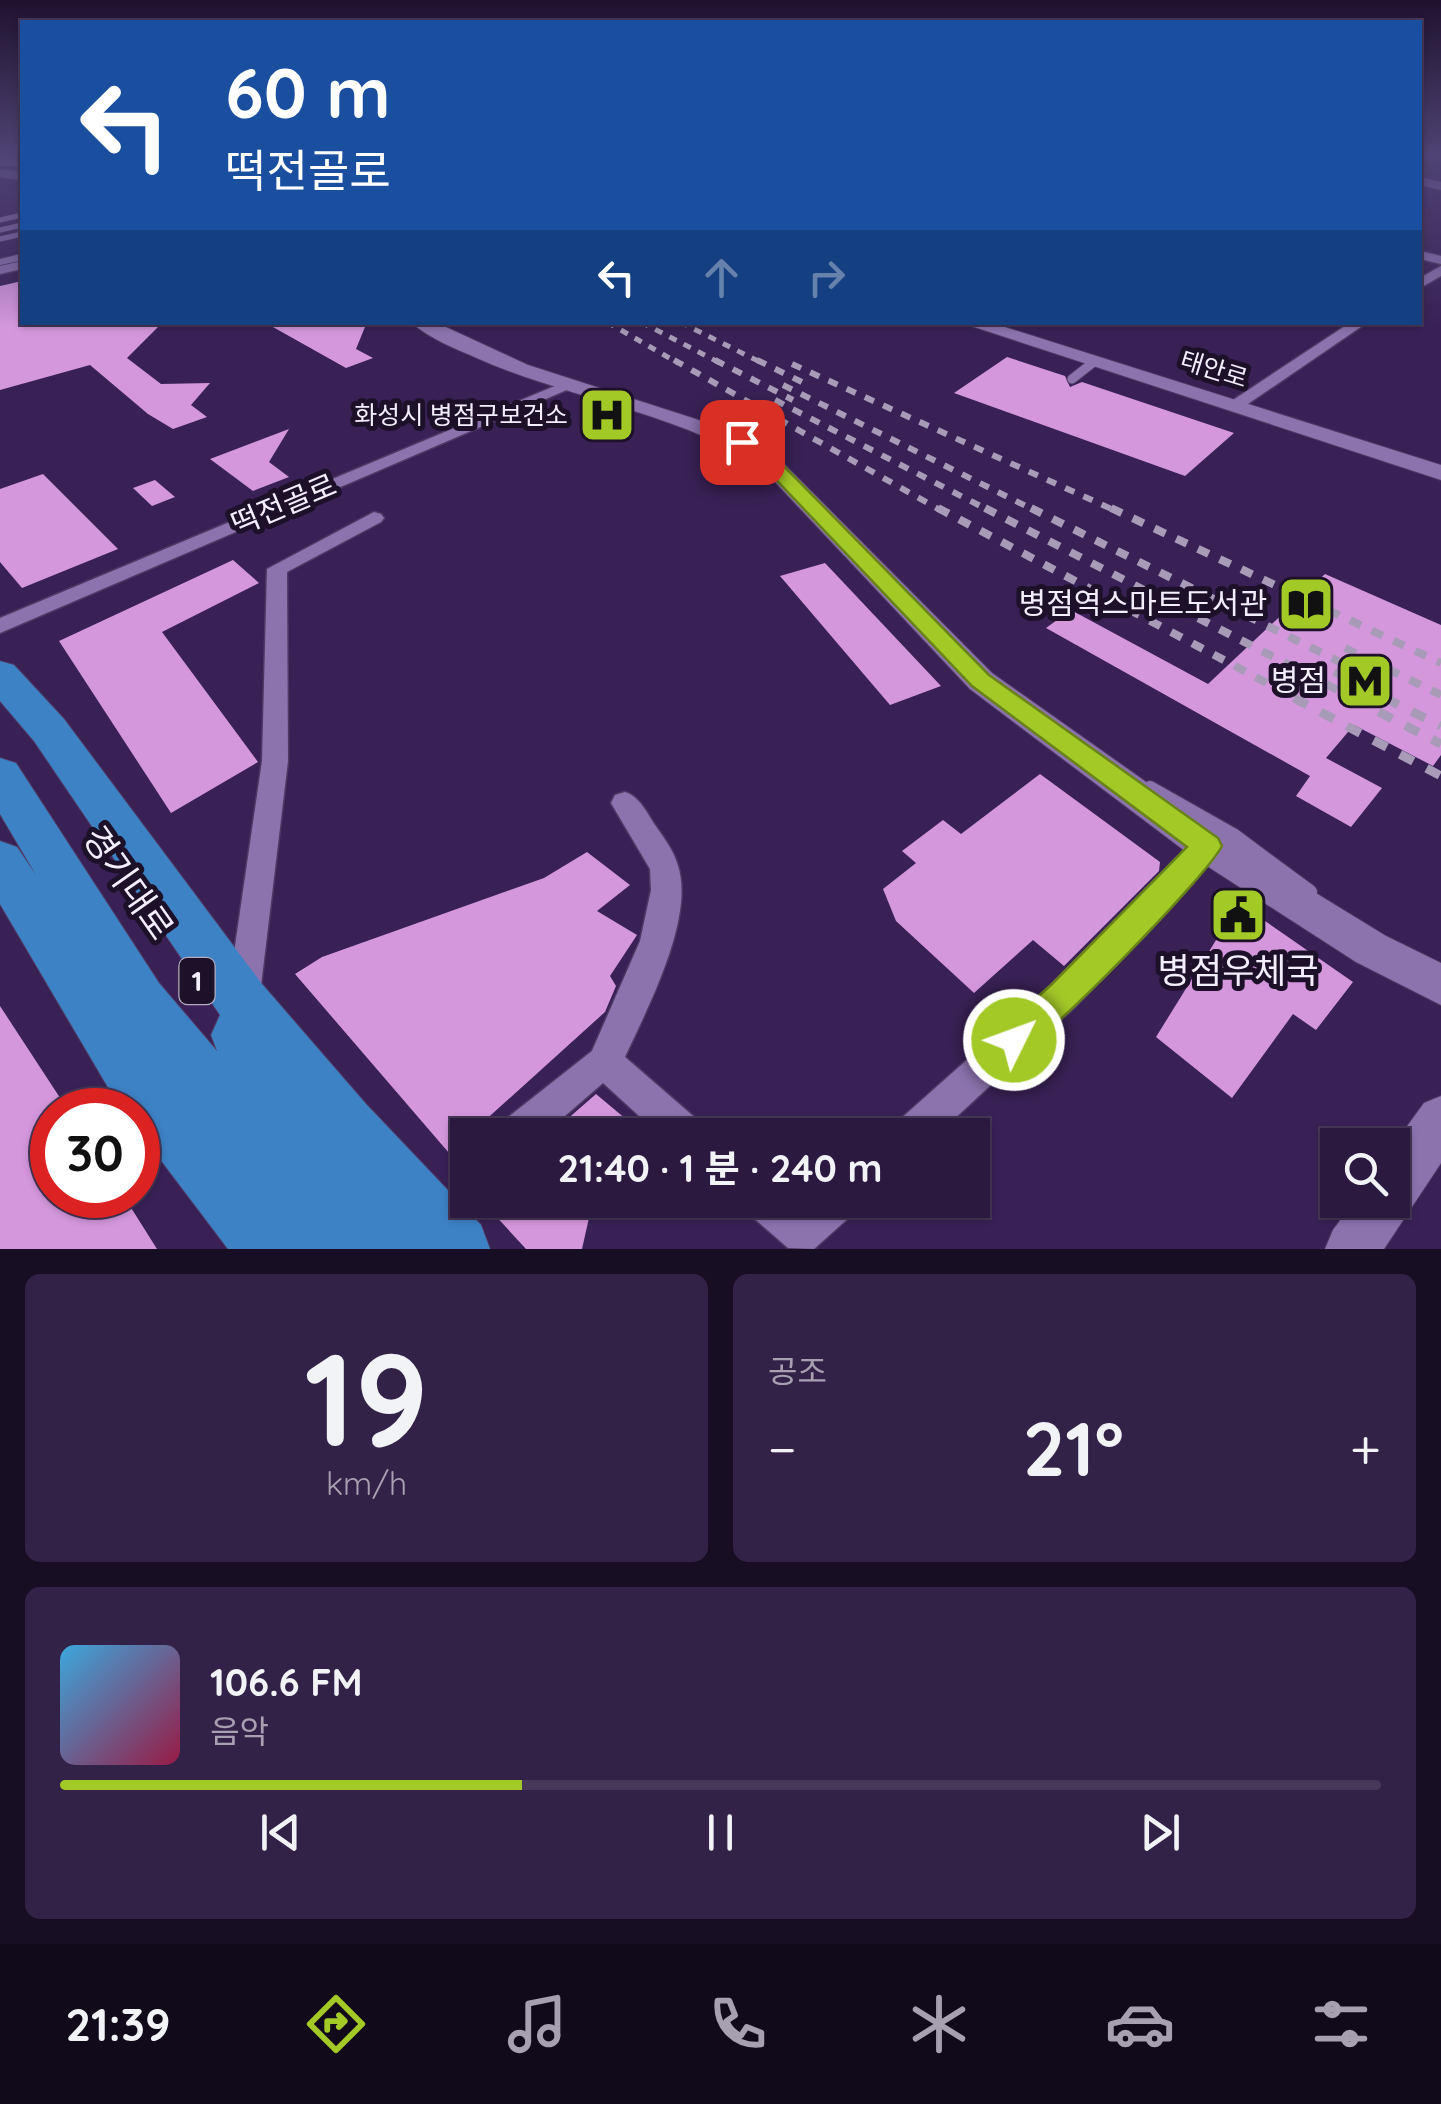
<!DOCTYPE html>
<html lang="ko">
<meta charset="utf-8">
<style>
:root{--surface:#2b1940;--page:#332247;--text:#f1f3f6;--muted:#a6a0b1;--line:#473859;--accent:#a3c927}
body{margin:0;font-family:Quicksand,"Noto Sans KR",sans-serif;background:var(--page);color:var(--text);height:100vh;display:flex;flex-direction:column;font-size:38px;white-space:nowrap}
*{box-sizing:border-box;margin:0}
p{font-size:32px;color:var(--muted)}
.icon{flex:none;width:55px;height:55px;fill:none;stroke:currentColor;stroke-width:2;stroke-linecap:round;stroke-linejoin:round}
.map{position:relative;height:1249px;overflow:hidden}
.drawer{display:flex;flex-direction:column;gap:25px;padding:25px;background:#180e23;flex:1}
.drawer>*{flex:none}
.top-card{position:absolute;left:20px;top:20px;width:1402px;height:305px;border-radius:0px;box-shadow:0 2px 8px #0004,0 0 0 2px var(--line);background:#1a4fa0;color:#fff;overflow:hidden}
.buttons{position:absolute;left:1320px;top:1128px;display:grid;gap:20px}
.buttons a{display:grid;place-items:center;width:90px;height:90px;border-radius:0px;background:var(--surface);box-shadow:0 2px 8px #0004,0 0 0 2px var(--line);font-size:50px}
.speed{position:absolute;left:30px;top:1088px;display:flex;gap:20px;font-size:50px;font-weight:700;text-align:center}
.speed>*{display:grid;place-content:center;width:130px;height:130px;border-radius:50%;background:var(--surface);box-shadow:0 2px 8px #0004,0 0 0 2px var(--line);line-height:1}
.speed .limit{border:15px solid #d22;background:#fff;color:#111}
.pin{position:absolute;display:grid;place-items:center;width:85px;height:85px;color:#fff;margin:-42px;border-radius:20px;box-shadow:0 5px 15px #0006}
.me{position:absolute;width:110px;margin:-55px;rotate:48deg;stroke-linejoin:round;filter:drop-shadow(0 0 8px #0008)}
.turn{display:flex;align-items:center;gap:35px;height:210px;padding:0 40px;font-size:45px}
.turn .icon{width:130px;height:130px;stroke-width:2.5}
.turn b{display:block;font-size:70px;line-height:85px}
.lanes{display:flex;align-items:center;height:95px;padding:0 40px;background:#0003;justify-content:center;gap:50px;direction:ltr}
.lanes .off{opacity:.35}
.big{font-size:75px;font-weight:700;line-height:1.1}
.drawer .card{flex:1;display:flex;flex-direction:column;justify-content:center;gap:15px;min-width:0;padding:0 35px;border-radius:15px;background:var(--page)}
.drawer .dial{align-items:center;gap:0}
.dial b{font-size:130px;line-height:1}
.song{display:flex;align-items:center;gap:30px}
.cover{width:120px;height:120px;border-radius:15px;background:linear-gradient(135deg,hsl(200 70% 55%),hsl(340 70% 35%))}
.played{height:10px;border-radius:5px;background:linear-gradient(90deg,var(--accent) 35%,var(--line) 35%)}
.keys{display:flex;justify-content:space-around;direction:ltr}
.heat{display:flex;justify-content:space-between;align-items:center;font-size:55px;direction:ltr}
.drawer .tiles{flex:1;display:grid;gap:25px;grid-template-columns:1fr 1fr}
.card:last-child{grid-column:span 2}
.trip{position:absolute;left:450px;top:1118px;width:540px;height:100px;border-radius:0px;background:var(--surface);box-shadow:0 2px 8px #0004,0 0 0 2px var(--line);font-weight:700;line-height:100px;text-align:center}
.menu{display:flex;height:160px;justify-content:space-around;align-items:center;background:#110a1a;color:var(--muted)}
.menu .icon{width:70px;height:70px}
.menu .on{color:var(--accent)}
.menu b{font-size:45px;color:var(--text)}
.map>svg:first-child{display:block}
.building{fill:#d497dc}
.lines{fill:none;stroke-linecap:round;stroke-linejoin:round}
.service-far3-casing{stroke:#4f3964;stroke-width:6}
.service-far2-casing{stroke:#4f3964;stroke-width:8}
.service-far1-casing{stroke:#4f3964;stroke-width:11}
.service-casing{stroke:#4f3964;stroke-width:16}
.minor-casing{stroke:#4f3964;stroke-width:3}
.tertiary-casing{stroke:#4f3964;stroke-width:2}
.primary-casing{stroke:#4f3964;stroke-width:2}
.service-far3{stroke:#8c73ae;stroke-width:5}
.service-far2{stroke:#8c73ae;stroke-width:6}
.service-far1{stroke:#8c73ae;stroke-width:9}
.service{stroke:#8c73ae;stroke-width:14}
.minor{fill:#8c73ae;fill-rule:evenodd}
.tertiary{fill:#8c73ae;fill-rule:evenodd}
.primary{fill:#3d82c5;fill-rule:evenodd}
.rail-far3{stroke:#a79bb8;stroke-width:5;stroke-dasharray:8 8;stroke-linecap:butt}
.rail-far2{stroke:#a79bb8;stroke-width:6;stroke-dasharray:10 10;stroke-linecap:butt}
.rail-far1{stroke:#a79bb8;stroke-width:8;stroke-dasharray:12 12;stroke-linecap:butt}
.rail{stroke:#a79bb8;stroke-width:9;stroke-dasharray:15 15;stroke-linecap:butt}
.tertiary-bridge-casing{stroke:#4f3964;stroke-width:15;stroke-linecap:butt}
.tertiary-bridge{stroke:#8c73ae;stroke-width:14}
.route{fill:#a3c927;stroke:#6a8319;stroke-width:2.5}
.labels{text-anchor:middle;stroke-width:10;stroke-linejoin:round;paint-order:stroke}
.far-street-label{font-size:25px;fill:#f3eefb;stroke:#1c1129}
.far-poi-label{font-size:25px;fill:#f3eefb;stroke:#1c1129;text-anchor:end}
.shield{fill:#1c1129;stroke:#b2acbc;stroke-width:2.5}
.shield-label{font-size:28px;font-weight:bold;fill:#f3eefb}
.street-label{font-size:30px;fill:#f3eefb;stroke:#1c1129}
.poi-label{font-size:30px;fill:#f3eefb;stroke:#1c1129;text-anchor:end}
.near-street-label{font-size:35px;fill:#f3eefb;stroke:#1c1129}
.near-poi-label{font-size:35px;fill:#f3eefb;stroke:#1c1129}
</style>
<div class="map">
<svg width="1441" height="1249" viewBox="0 0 1441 1249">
<rect width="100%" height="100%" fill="#392155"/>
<g class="building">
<polygon points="22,281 22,322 163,322 127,358 161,384 210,383 191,405 207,417 173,429 148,414 90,365 0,390 0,286"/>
<polygon points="264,322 367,322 356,349 373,358 346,368"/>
<polygon points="1007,357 1065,376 1070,387 1082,382 1234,433 1185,476 954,393"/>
<polygon points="289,429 269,462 289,477 253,491 210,459"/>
<polygon points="43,474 118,549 22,588 0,562 0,489"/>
<polygon points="155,480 175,497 152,506 133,488"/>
<polygon points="233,560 259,583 162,632 258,762 171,813 59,641"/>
<polygon points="825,563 941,686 890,705 780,576"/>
<polygon points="1325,574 1441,625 1441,755 1433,766 1354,725 1326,758 1382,788 1351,827 1296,796 1310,776 1046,628 1071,610 1208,684"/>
<polygon points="1040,774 1160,862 1159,871 1064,966 1033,940 974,993 896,921 883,889 916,863 902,851 943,820 961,834"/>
<polygon points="587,852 630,885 597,911 637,935 610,976 616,986 605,1012 449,1153 295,974 322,957 544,878"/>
<polygon points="1239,903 1353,982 1316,1030 1293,1014 1232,1098 1156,1037"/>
<polygon points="0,1006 68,1110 52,1110 52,1195 123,1195 157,1249 0,1249"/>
<polygon points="596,1094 645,1135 549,1135"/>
<polygon points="481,1200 593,1200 582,1249 526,1249"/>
</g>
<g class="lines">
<g class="service-far3-casing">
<g id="service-far3">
<polyline points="0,220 22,215"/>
<polyline points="0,230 22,225"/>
<polyline points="0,239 22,234"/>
</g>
</g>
<g class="service-far2-casing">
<polyline id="service-far2" points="0,262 22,257"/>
</g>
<g class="service-far1-casing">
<polyline id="service-far1" points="1072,379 1095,361"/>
</g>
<g class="service-casing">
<polyline id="service" points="1150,788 1233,835 1310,892"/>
</g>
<g class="minor-casing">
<g id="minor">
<polygon points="1420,251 1441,256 1441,264 1420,259"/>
<polygon points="22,261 22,269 0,274 0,266"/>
<polygon points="1441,266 1441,276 1420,288 1420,278"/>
<polygon points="1351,322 1368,322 1242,408 1230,408 1230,402"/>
<polygon points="562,383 576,386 0,633 0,618"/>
<polygon points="374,512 381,514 384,518 381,522 287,572 288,761 260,994 256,1005 244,1009 232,1005 228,994 262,761 267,569"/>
<path d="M625 792C640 797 647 813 655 825 664 838 674 851 678 866 695 918 647 1009 625 1057L700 1122 705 1135H660L603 1083 543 1135H497L502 1122 592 1051 640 941 651 890 650 869 611 803 615 795Z"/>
<polygon points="1207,834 1217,838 1221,846 1217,854 1075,1007 937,1135 892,1135 897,1122 1051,985 1197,838"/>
<polygon points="744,1200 793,1200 802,1208 810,1200 858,1200 853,1214 814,1249 788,1248 749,1214"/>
</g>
</g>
<g class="tertiary-casing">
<g id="tertiary">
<polygon points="0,169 22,172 22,180 0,177"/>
<polygon points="1420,177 1441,182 1441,190 1420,185"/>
<path d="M411 322H435L528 365 708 423 760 446 776 456 992 673 1221 835 1386 936 1441 963V1005L1356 962 1193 857 970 689 760 466C682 414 567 398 479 359 457 349 429 339 411 322Z"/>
<polygon points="959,322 989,322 1441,465 1441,480"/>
<polygon points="1441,1096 1441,1163 1384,1249 1325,1249 1333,1230 1355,1200 1392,1200 1392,1147 1424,1103"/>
</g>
</g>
<g class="primary-casing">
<polygon id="primary" points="0,661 14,665 64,719 262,984 366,1104 481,1225 490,1249 228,1249 138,1130 138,1110 122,1110 119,1106 0,904 0,841 17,847 36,875 0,814 0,758 16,763 159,983 217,1051 211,1035 220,1015 34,741 0,701"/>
</g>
<use href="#service-far3" class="service-far3"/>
<use href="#service-far2" class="service-far2"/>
<use href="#service-far1" class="service-far1"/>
<use href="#service" class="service"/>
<use href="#minor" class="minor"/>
<use href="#tertiary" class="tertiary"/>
<use href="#primary" class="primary"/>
<g class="rail-far3">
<polyline points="607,322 678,363"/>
<polyline points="641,322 720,363"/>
<polyline points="680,322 762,363"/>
</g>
<g class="rail-far2">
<polyline points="674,360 942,511"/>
<polyline points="715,360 793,400"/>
<polyline points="757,360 806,384"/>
<polyline points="792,364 1116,511"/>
<polyline points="783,385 1036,511"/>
<polyline points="775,400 990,511"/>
</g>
<g class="rail-far1">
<polyline points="938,508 1299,700"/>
<polyline points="985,508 1357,700"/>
<polyline points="1031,508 1356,670"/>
<polyline points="1111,508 1441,663"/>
<polyline points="1345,648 1441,695"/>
<polyline points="1334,672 1390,700"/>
</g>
<g class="rail">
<polyline points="1294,698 1441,776"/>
<polyline points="1352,698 1441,744"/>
<polyline points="1385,698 1441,726"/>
</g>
<g class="tertiary-bridge-casing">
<polyline id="tertiary-bridge" points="0,159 22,159"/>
</g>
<use href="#tertiary-bridge" class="tertiary-bridge"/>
</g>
<linearGradient id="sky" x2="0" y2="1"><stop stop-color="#1f122f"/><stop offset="0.47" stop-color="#4e4373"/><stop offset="1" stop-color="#4e4373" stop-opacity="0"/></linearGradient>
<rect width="1441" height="328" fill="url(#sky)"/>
<path class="route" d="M742 436 775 457 989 675 1218 838 1222 846C1207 876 1043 1045 1014 1056L1002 1051 997 1040 1002 1028 1051 985 1187 847 972 686 762 465 735 445V438Z"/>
<defs>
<g id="hospital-square" transform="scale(2.875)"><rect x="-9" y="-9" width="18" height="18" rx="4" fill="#a3c927" stroke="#1c1129"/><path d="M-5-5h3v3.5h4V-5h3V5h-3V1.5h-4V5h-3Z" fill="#111"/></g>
<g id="library-square" transform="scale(2.875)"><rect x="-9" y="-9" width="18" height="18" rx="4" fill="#a3c927" stroke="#1c1129"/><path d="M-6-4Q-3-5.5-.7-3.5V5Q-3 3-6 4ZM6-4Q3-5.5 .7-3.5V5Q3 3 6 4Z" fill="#111"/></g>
<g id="metro-square" transform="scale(2.875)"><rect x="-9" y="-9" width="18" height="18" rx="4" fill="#a3c927" stroke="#1c1129"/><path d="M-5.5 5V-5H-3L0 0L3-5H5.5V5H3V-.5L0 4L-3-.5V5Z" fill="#111"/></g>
<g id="civic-square" transform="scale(2.875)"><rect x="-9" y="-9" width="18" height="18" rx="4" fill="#a3c927" stroke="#1c1129"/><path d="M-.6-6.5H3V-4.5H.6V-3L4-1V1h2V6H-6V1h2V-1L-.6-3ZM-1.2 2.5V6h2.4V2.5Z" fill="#111"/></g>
</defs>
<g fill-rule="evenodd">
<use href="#hospital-square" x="607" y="415"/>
<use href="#library-square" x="1306" y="604"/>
<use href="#metro-square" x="1365" y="681"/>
<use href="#civic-square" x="1238" y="915"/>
</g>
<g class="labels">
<g class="far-street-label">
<text transform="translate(1214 369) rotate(17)" y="9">태안로</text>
</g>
<g class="far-poi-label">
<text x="568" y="424">화성시 병점구보건소</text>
</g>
<rect class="shield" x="179.5" y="958" width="35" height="46" rx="8"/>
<g class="shield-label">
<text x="197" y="991">1</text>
</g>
<g class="street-label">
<text transform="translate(284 505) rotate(-23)" y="10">떡전골로</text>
</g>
<g class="poi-label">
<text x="1267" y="614">병점역스마트도서관</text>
<text x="1326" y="691">병점</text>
</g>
<g class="near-street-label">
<text transform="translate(128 883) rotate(55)" y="12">경기대로</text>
</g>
<g class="near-poi-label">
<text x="1238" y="983">병점우체국</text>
</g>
</g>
</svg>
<div class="buttons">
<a><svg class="icon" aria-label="search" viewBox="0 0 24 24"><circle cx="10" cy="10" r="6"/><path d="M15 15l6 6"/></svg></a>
</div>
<div class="speed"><div class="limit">30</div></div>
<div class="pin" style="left:742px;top:442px;background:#d93025"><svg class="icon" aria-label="arrive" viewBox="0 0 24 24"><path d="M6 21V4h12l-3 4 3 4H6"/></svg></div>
<svg class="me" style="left:1014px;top:1040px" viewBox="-20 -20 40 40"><circle r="17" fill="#a3c927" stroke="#fff" stroke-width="3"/><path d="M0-11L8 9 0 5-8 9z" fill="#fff"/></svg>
<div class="trip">21:40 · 1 분 · 240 m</div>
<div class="top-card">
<div class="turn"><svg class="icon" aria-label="left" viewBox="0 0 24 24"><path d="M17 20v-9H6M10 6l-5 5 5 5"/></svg><div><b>60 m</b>떡전골로</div></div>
<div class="lanes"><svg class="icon" aria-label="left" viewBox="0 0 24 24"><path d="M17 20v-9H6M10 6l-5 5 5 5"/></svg><svg class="icon off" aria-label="ahead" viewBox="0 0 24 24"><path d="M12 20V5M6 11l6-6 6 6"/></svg><svg class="icon off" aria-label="right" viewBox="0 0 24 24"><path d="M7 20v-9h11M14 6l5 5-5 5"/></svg></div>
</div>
</div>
<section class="drawer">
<div class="tiles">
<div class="card dial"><b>19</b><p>km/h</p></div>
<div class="card"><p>공조</p>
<div class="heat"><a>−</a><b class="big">21°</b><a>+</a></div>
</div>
<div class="card">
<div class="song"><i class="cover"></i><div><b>106.6 FM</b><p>음악</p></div></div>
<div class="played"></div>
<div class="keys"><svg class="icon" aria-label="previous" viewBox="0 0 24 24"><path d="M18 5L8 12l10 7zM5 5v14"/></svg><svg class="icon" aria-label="pause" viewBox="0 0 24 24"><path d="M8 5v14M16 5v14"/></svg><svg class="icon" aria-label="next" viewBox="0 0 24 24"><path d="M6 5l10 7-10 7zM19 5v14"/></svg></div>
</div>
</div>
</section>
<nav class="menu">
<b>21:39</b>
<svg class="icon on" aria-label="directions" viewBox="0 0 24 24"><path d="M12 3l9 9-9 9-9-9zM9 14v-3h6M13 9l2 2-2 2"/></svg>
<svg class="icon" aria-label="music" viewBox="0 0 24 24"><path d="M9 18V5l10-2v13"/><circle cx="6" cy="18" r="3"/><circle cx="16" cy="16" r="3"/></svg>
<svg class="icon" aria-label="phone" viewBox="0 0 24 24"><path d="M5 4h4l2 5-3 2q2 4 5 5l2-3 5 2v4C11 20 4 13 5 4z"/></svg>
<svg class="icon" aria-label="climate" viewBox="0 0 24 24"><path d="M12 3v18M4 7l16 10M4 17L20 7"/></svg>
<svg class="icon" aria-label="car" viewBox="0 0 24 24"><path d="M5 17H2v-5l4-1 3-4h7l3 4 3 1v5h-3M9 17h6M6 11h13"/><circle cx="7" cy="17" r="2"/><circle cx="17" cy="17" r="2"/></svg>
<svg class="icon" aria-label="filters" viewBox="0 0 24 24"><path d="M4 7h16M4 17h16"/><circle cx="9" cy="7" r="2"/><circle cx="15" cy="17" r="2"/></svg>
</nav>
